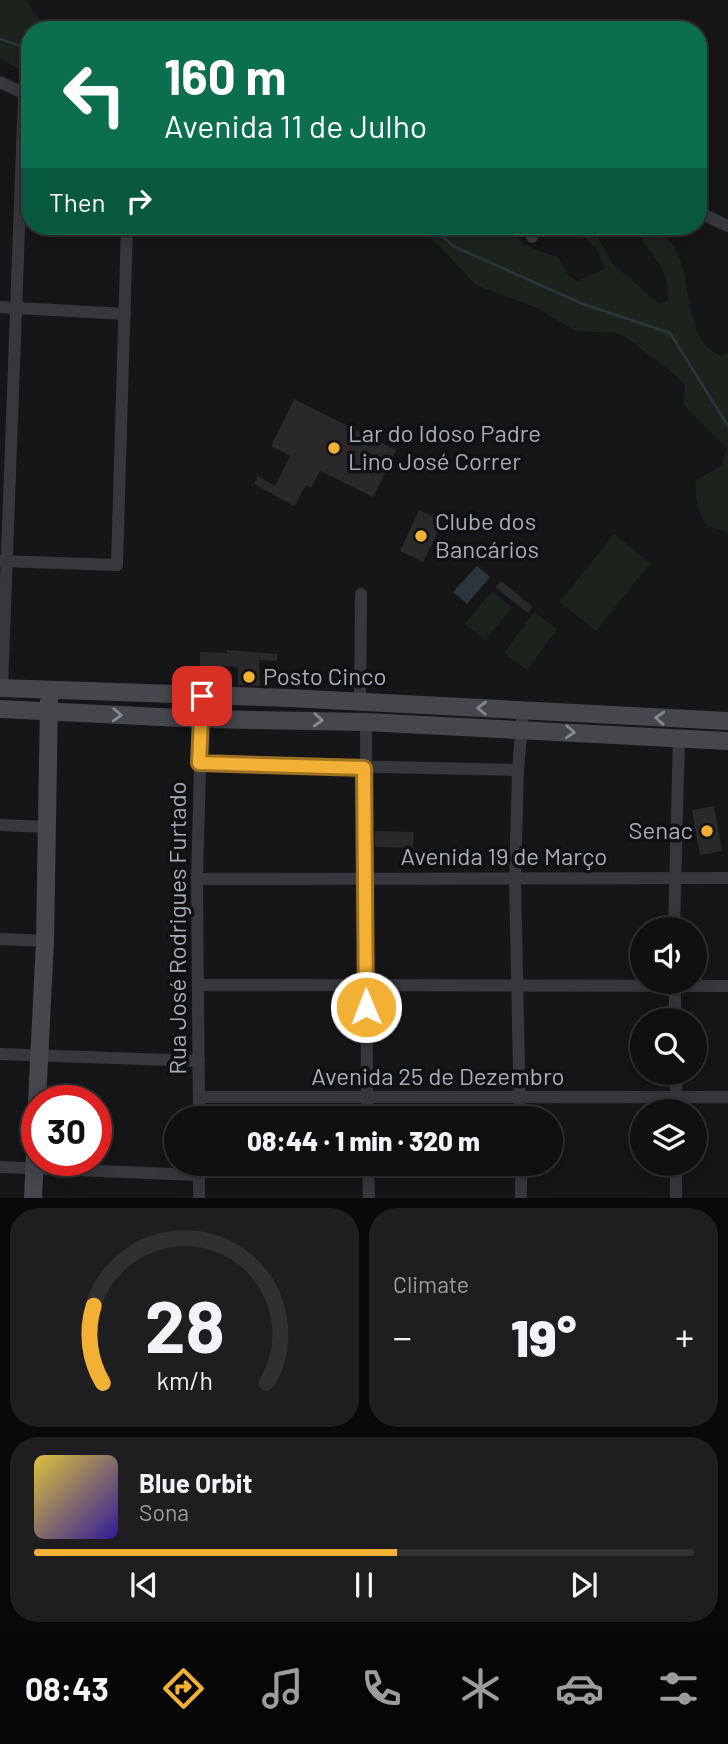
<!DOCTYPE html>
<meta charset="utf-8">
<style>
:root{--surface:#101012;--page:#1e1e20;--text:#f1f3f6;--muted:#9c9d9f;--line:#303032;--accent:#f2b134}
body{margin:0;font-family:Barlow,sans-serif;background:var(--page);color:var(--text);height:100vh;display:flex;flex-direction:column;font-size:26px;white-space:nowrap}
*{box-sizing:border-box;margin:0}
p{font-size:23px;color:var(--muted)}
.icon{flex:none;width:38px;height:38px;fill:none;stroke:currentColor;stroke-width:2;stroke-linecap:round;stroke-linejoin:round}
.map{position:relative;height:1198px;overflow:hidden}
.sheet{display:flex;flex-direction:column;gap:10px;padding:10px;background:#09090a;flex:1}
.sheet>*{flex:none}
.hud{position:absolute;left:21px;top:21px;width:686px;height:214px;border-radius:28px;box-shadow:0 4px 18px #0003,0 0 0 2px var(--line);background:#0b6e4f;color:#fff;overflow:hidden}
.tools{position:absolute;left:630px;top:917px;display:grid;gap:14px}
.tools a{display:grid;place-items:center;width:77px;height:77px;border-radius:50%;background:var(--surface);box-shadow:0 4px 18px #0003,0 0 0 2px var(--line);font-size:35px}
.speed{position:absolute;left:21px;top:1085px;display:flex;gap:14px;font-size:35px;font-weight:700;text-align:center}
.speed>*{display:grid;place-content:center;width:91px;height:91px;border-radius:50%;background:var(--surface);box-shadow:0 4px 18px #0003,0 0 0 2px var(--line);line-height:1}
.speed .limit{border:10px solid #d22;background:#fff;color:#111}
.pin{position:absolute;display:grid;place-items:center;width:60px;height:60px;color:#fff;margin:-30px;border-radius:14px;box-shadow:0 4px 10px #0006}
.me{position:absolute;width:77px;margin:-38px;rotate:359deg;stroke-linejoin:round;filter:drop-shadow(0 0 5px #0008)}
.turn{display:flex;align-items:center;gap:24px;height:147px;padding:0 28px;font-size:32px}
.turn .icon{width:91px;height:91px;stroke-width:2.5}
.turn b{display:block;font-size:49px;line-height:60px}
.then{display:flex;align-items:center;height:66px;padding:0 28px;background:#0003;gap:14px;font-size:26px}
.big{font-size:52px;font-weight:800;line-height:1.1}
.sheet .widget{flex:1;display:flex;flex-direction:column;justify-content:center;gap:10px;min-width:0;padding:0 24px;border-radius:28px;background:var(--page)}
.sheet .dial{align-items:center;gap:0}
.dial svg{height:182px;overflow:visible;fill:none;stroke:var(--line);stroke-width:7;stroke-linecap:round;text-anchor:middle}
.dial text{fill:var(--text);stroke:none}
.song{display:flex;align-items:center;gap:21px}
.cover{width:84px;height:84px;border-radius:10px;background:linear-gradient(135deg,hsl(50 70% 55%),hsl(250 70% 35%))}
.played{height:7px;border-radius:4px;background:linear-gradient(90deg,var(--accent) 55%,var(--line) 55%)}
.keys{display:flex;justify-content:space-around;direction:ltr}
.heat{display:flex;justify-content:space-between;align-items:center;font-size:38px;direction:ltr}
.sheet .tiles{flex:1;display:grid;gap:10px;grid-template-columns:1fr 1fr}
.widget:last-child{grid-column:span 2}
.trip{position:absolute;left:164px;top:1106px;width:399px;height:70px;border-radius:35px;background:var(--surface);box-shadow:0 4px 18px #0003,0 0 0 2px var(--line);font-weight:800;line-height:70px;text-align:center}
.tabs{display:flex;height:112px;justify-content:space-around;align-items:center;background:#060607;color:var(--muted)}
.tabs .icon{width:49px;height:49px}
.tabs .current{color:var(--accent)}
.tabs b{font-size:32px;color:var(--text)}
.map>svg:first-child{display:block}
.green{fill:#1c231d}
.water{fill:#2c353c}
.lines{fill:none;stroke-linecap:round;stroke-linejoin:round}
.stream{stroke:#2c353c;stroke-width:2.5}
.building{fill:#29292c}
.street{stroke:#37383d;stroke-width:12}
.secondary{stroke:#45474d;stroke-width:18}
.oneway{stroke:#858993}
.route-casing{stroke:#9d7322;stroke-width:18}
.route{stroke:#f2b134;stroke-width:12}
.poi-dot{fill:#f2b134;stroke:#111113;stroke-width:2.5}
.labels{text-anchor:middle;stroke-width:7;stroke-linejoin:round;paint-order:stroke}
.poi-label{font-size:24px;fill:#a8adb8;stroke:#111113;text-anchor:start}
.street-label{font-size:24px;fill:#a8adb8;stroke:#111113}
</style>
<div class="map">
<svg width="728" height="1198" viewBox="0 0 728 1198">
<rect width="100%" height="100%" fill="#161618"/>
<g class="green">
<polygon points="0,0 26,0 34,13 54,30 30,30 30,76 0,58"/>
<path d="M420 226H512C521 249 537 250 558 257L568 275 577 281 605 269 598 251 574 226H592L612 263 659 304 668 300C670 268 654 261 640 236L647 230C705 238 670 334 721 356L728 353V533C722 529 712 529 707 525 699 518 694 490 696 480L722 466 727 448 684 405 685 385 679 378 626 337 615 333 576 331 535 307 476 285Z"/>
<polygon points="614,534 650,563 596,631 560,602"/>
<polygon points="492,591 512,608 485,640 465,624"/>
<polygon points="534,612 557,629 527,670 504,653"/>
</g>
<polygon class="water" points="477,566 490,577 467,604 453,592"/>
<g class="lines">
<g class="stream">
<polyline points="0,39 30,49"/>
<polyline points="430,226 455,247 583,304 670,333 728,426"/>
</g>
</g>
<g class="building">
<polygon points="294,399 396,450 373,497 320,471 311,488 306,485 294,506 254,484 258,476 275,486 290,456 271,446"/>
<polygon points="419,510 443,521 423,562 400,551"/>
<polygon points="501,581 533,607 528,613 495,587"/>
<polygon points="227,650 277,654 277,661 259,660 260,686 238,685 238,667 221,666 221,677 209,676 209,684 199,683 200,652 227,653"/>
<polygon points="714,806 722,851 700,855 692,810"/>
<polygon points="375,831 414,832 413,848 375,847"/>
</g>
<g class="lines">
<g class="street">
<polyline points="0,82 29,96"/>
<polyline points="698,212 728,226"/>
<polyline points="532,237 537,226"/>
<polyline points="0,307 125,314"/>
<polyline points="0,561 117,565 127,226"/>
<polyline points="2,688 24,95"/>
<polyline points="360,702 361,594"/>
<polyline points="366,722 367,1118"/>
<polyline points="199,763 518,770"/>
<polyline points="0,825 47,827"/>
<polyline points="197,879 728,878"/>
<polyline points="674,929 679,738"/>
<polyline points="0,939 45,941"/>
<polyline points="675,982 675,1020"/>
<polyline points="199,985 728,986"/>
<polyline points="0,1054 199,1061"/>
<polyline points="676,1073 676,1111"/>
<polyline points="199,1097 728,1097"/>
<polyline points="199,1118 197,879 202,696"/>
<polyline points="520,1118 515,878 518,770 523,709"/>
<polyline points="199,1164 199,1198"/>
<polyline points="368,1164 369,1198"/>
<polyline points="521,1164 521,1198"/>
<polyline points="0,1167 198,1175"/>
<polyline points="676,1198 676,1164"/>
</g>
<g class="secondary">
<polyline points="0,688 289,698 728,721"/>
<polyline points="0,709 201,719 366,722 728,741"/>
<polyline points="37,1101 45,941 49,701"/>
<polyline points="33,1198 37,1111"/>
</g>
</g>
<defs><path id="oneway-chevron" d="M-2-3.5L2.5 0L-2 3.5" fill="none" stroke-width="1.6" stroke-linecap="round" stroke-linejoin="round" transform="scale(1.75)"/></defs>
<g class="oneway">
<use href="#oneway-chevron" transform="translate(482 708) rotate(-178)"/>
<use href="#oneway-chevron" transform="translate(117 715) rotate(3)"/>
<use href="#oneway-chevron" transform="translate(660 718) rotate(-177)"/>
<use href="#oneway-chevron" transform="translate(318 720) rotate(3)"/>
<use href="#oneway-chevron" transform="translate(570 732) rotate(3)"/>
</g>
<g class="lines">
<g class="route-casing">
<polyline id="route" points="202,696 199,763 364,768 366,1007"/>
</g>
<use href="#route" class="route"/>
</g>
<g class="poi-dot">
<circle cx="334" cy="448" r="7"/>
<circle cx="421" cy="536" r="7"/>
<circle cx="249" cy="677" r="7"/>
<circle cx="707" cy="831" r="7"/>
</g>
<g class="labels">
<g class="poi-label">
<text x="348" y="442">Lar do Idoso Padre<tspan x="348" dy="28">Lino José Correr</tspan></text>
<text x="435" y="530">Clube dos<tspan x="435" dy="28">Bancários</tspan></text>
<text x="263" y="685">Posto Cinco</text>
<text x="693" y="839" text-anchor="end">Senac</text>
</g>
<g class="street-label">
<text x="504" y="865">Avenida 19 de Março</text>
<text transform="translate(178 928) rotate(-90)" y="8">Rua José Rodrigues Furtado</text>
<text x="438" y="1085">Avenida 25 de Dezembro</text>
</g>
</g>
</svg>
<div class="tools">
<a><svg class="icon" aria-label="sound" viewBox="0 0 24 24"><path d="M4 9h4l5-4v14l-5-4H4zM17 9q2 3 0 6"/></svg></a>
<a><svg class="icon" aria-label="search" viewBox="0 0 24 24"><circle cx="10" cy="10" r="6"/><path d="M15 15l6 6"/></svg></a>
<a><svg class="icon" aria-label="layers" viewBox="0 0 24 24"><path d="M12 4l9 5-9 5-9-5zM3 14l9 5 9-5"/></svg></a>
</div>
<div class="speed"><div class="limit">30</div></div>
<div class="pin" style="left:202px;top:696px;background:#d93025"><svg class="icon" aria-label="arrive" viewBox="0 0 24 24"><path d="M6 21V4h12l-3 4 3 4H6"/></svg></div>
<svg class="me" style="left:366px;top:1007px" viewBox="-20 -20 40 40"><circle r="17" fill="#f2b134" stroke="#fff" stroke-width="3"/><path d="M0-11L8 9 0 5-8 9z" fill="#fff"/></svg>
<div class="trip">08:44 · 1 min · 320 m</div>
<div class="hud">
<div class="turn"><svg class="icon" aria-label="left" viewBox="0 0 24 24"><path d="M17 20v-9H6M10 6l-5 5 5 5"/></svg><div><b>160 m</b>Avenida 11 de Julho</div></div>
<div class="then">Then<svg class="icon" aria-label="right" viewBox="0 0 24 24"><path d="M7 20v-9h11M14 6l5 5-5 5"/></svg></div>
</div>
</div>
<section class="sheet">
<div class="tiles">
<div class="widget dial"><svg viewBox="0 0 100 80">
<path d="M14 69A42 42 0 1 1 86 69"/>
<path d="M14 69A42 42 0 0 1 10 35" stroke="#f2b134"/>
<text x="50" y="56" font-size="32" font-weight="700">28</text>
<text x="50" y="72" font-size="11">km/h</text>
</svg></div>
<div class="widget"><p>Climate</p>
<div class="heat"><a>−</a><b class="big">19°</b><a>+</a></div>
</div>
<div class="widget">
<div class="song"><i class="cover"></i><div><b>Blue Orbit</b><p>Sona</p></div></div>
<div class="played"></div>
<div class="keys"><svg class="icon" aria-label="previous" viewBox="0 0 24 24"><path d="M18 5L8 12l10 7zM5 5v14"/></svg><svg class="icon" aria-label="pause" viewBox="0 0 24 24"><path d="M8 5v14M16 5v14"/></svg><svg class="icon" aria-label="next" viewBox="0 0 24 24"><path d="M6 5l10 7-10 7zM19 5v14"/></svg></div>
</div>
</div>
</section>
<nav class="tabs">
<b>08:43</b>
<svg class="icon current" aria-label="directions" viewBox="0 0 24 24"><path d="M12 3l9 9-9 9-9-9zM9 14v-3h6M13 9l2 2-2 2"/></svg>
<svg class="icon" aria-label="music" viewBox="0 0 24 24"><path d="M9 18V5l10-2v13"/><circle cx="6" cy="18" r="3"/><circle cx="16" cy="16" r="3"/></svg>
<svg class="icon" aria-label="phone" viewBox="0 0 24 24"><path d="M5 4h4l2 5-3 2q2 4 5 5l2-3 5 2v4C11 20 4 13 5 4z"/></svg>
<svg class="icon" aria-label="climate" viewBox="0 0 24 24"><path d="M12 3v18M4 7l16 10M4 17L20 7"/></svg>
<svg class="icon" aria-label="car" viewBox="0 0 24 24"><path d="M5 17H2v-5l4-1 3-4h7l3 4 3 1v5h-3M9 17h6M6 11h13"/><circle cx="7" cy="17" r="2"/><circle cx="17" cy="17" r="2"/></svg>
<svg class="icon" aria-label="filters" viewBox="0 0 24 24"><path d="M4 7h16M4 17h16"/><circle cx="9" cy="7" r="2"/><circle cx="15" cy="17" r="2"/></svg>
</nav>
